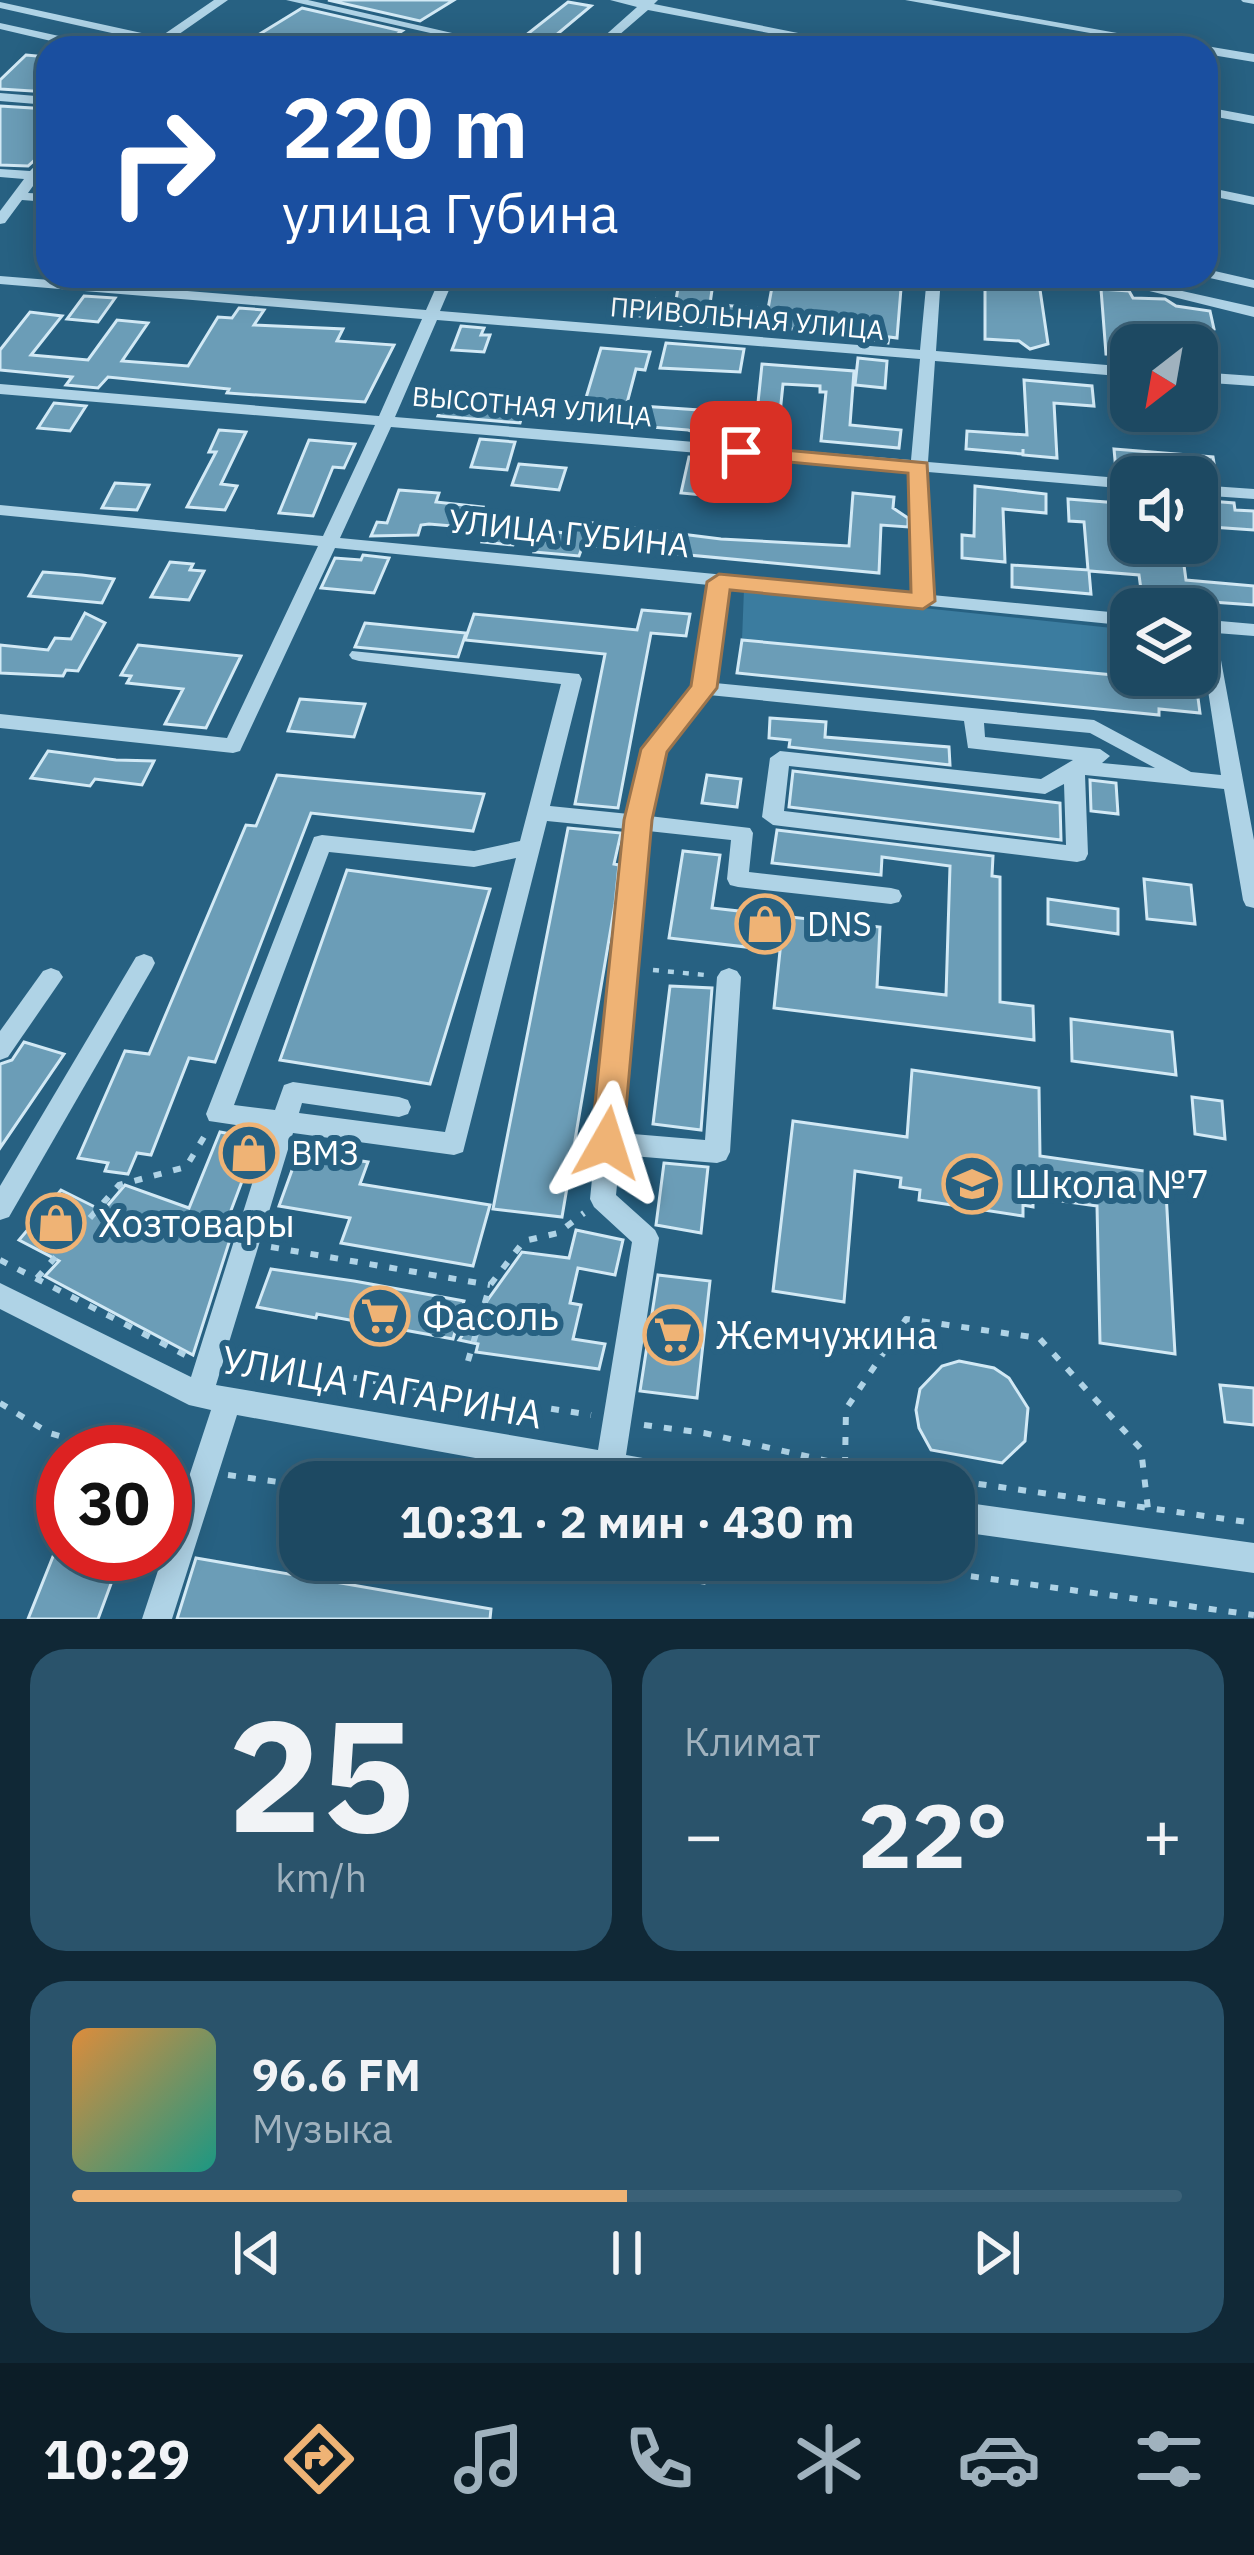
<!DOCTYPE html>
<html lang="ru">
<meta charset="utf-8">
<style>
:root{--surface:#1d4962;--page:#2a536b;--text:#f1f3f6;--muted:#a0b2be;--line:#3b6177;--accent:#efb375}
body{margin:0;font-family:"IBM Plex Sans",sans-serif;background:var(--page);color:var(--text);height:100vh;display:flex;flex-direction:column;font-size:45px;white-space:nowrap}
*{box-sizing:border-box;margin:0}
p{font-size:39px;color:var(--muted)}
.icon{flex:none;width:66px;height:66px;fill:none;stroke:currentColor;stroke-width:2;stroke-linecap:round;stroke-linejoin:round}
.map{position:relative;height:1619px;overflow:hidden}
.details{display:flex;flex-direction:column;gap:30px;padding:30px;background:#102836;flex:1}
.details>*{flex:none}
.top-card{position:absolute;left:36px;top:36px;width:1182px;height:252px;border-radius:36px;box-shadow:0 6px 30px #0003,0 0 0 3px var(--line);background:#1a4fa0;color:#fff;overflow:hidden}
.needle{width:78px;rotate:211deg}
.tools{position:absolute;left:1110px;top:324px;display:grid;gap:24px}
.tools a{display:grid;place-items:center;width:108px;height:108px;border-radius:24px;background:var(--surface);box-shadow:0 6px 30px #0003,0 0 0 3px var(--line);font-size:60px}
.speed{position:absolute;left:36px;top:1425px;display:flex;gap:24px;font-size:60px;font-weight:700;text-align:center}
.speed>*{display:grid;place-content:center;width:156px;height:156px;border-radius:50%;background:var(--surface);box-shadow:0 6px 30px #0003,0 0 0 3px var(--line);line-height:1}
.speed .limit{border:18px solid #d22;background:#fff;color:#111}
.pin{position:absolute;display:grid;place-items:center;width:102px;height:102px;color:#fff;margin:-51px;border-radius:24px;box-shadow:0 6px 18px #0006}
.me{position:absolute;width:132px;margin:-66px;rotate:6deg;stroke-linejoin:round;filter:drop-shadow(0 0 9px #0008)}
.turn{display:flex;align-items:center;gap:42px;height:252px;padding:0 48px;font-size:54px}
.turn .icon{width:156px;height:156px;stroke-width:2.5}
.turn b{display:block;font-size:84px;line-height:102px}
.big{font-size:90px;font-weight:800;line-height:1.1}
.details .widget{flex:1;display:flex;flex-direction:column;justify-content:center;gap:18px;min-width:0;padding:0 42px;border-radius:36px;background:var(--page)}
.details .dial{align-items:center;gap:0}
.dial b{font-size:156px;line-height:1}
.song{display:flex;align-items:center;gap:36px}
.cover{width:144px;height:144px;border-radius:18px;background:linear-gradient(135deg,hsl(30 70% 55%),hsl(170 70% 35%))}
.played{height:12px;border-radius:6px;background:linear-gradient(90deg,var(--accent) 50%,var(--line) 50%)}
.keys{display:flex;justify-content:space-around;direction:ltr}
.heat{display:flex;justify-content:space-between;align-items:center;font-size:66px;direction:ltr}
.details .tiles{flex:1;display:grid;gap:30px;grid-template-columns:1fr 1fr}
.widget:last-child{grid-column:span 2}
.trip{position:absolute;left:279px;top:1461px;width:696px;height:120px;border-radius:36px;background:var(--surface);box-shadow:0 6px 30px #0003,0 0 0 3px var(--line);font-weight:800;line-height:120px;text-align:center}
.tabs{display:flex;height:192px;justify-content:space-around;align-items:center;background:#0c1d27;color:var(--muted)}
.tabs .icon{width:84px;height:84px}
.tabs .on{color:var(--accent)}
.tabs b{font-size:54px;color:var(--text)}
.map>svg:first-child{display:block}
.green{fill:#3b7c9f}
.building{fill:#6b9db7;stroke:#d2e9f5;stroke-width:3}
.lines{fill:none;stroke-linecap:round;stroke-linejoin:round}
.path-far1{stroke:#afd3e6;stroke-width:4.5;stroke-dasharray:6 9;stroke-linecap:butt}
.path{stroke:#afd3e6;stroke-width:6;stroke-dasharray:8 12;stroke-linecap:butt}
.minor{fill:#afd3e6;fill-rule:evenodd}
.route{fill:#efb375;stroke:#9b744c;stroke-width:3}
.labels{text-anchor:middle;stroke-width:12;stroke-linejoin:round;paint-order:stroke}
.far-street-label{font-size:27px;fill:#fff;stroke:#276182}
.street-label{font-size:33px;fill:#fff;stroke:#276182}
.poi-label{font-size:33px;fill:#fff;stroke:#276182;text-anchor:start}
.near-poi-label{font-size:39px;fill:#fff;stroke:#276182;text-anchor:start}
.near-street-label{font-size:39px;fill:#fff;stroke:#276182}
</style>
<div class="map">
<svg width="1254" height="1619" viewBox="0 0 1254 1619">
<rect width="100%" height="100%" fill="#276182"/>
<polygon class="green" points="744,589 1131,630 1131,675 1154,675 1155,679 742,640"/>
<g class="building">
<polygon points="328,0 454,0 420,21"/>
<polygon points="568,2 591,6 555,36 521,39"/>
<polygon points="302,8 402,31 396,35 417,40 416,48 237,48"/>
<polygon points="26,55 48,57 48,92 0,89 0,80"/>
<polygon points="0,106 48,109 48,148 28,166 0,165"/>
<polygon points="680,276 714,276 710,304 768,309 774,276 902,276 897,338 889,337 888,343 818,330 670,325 672,318 611,314 615,297 676,300"/>
<polygon points="985,276 1027,276 1026,282 1039,283 1048,344 1030,349 1019,341 985,339"/>
<polygon points="1101,289 1129,291 1133,298 1165,299 1176,306 1210,311 1214,329 1194,332 1196,345 1131,345 1131,355 1106,354"/>
<polygon points="84,296 115,298 98,322 67,319"/>
<polygon points="239,308 264,310 254,325 343,329 337,341 394,345 365,402 227,393 229,389 108,377 98,388 66,385 72,377 0,370 0,350 30,312 62,316 31,355 88,360 117,320 148,323 122,361 188,366 218,317 232,318"/>
<polygon points="461,326 484,328 481,335 490,335 484,352 452,350"/>
<polygon points="666,343 744,349 740,372 660,368"/>
<polygon points="601,348 650,352 645,370 636,369 622,422 594,419 596,412 582,411"/>
<polygon points="858,358 887,361 885,388 855,385"/>
<polygon points="762,364 854,371 850,425 901,430 899,448 821,441 826,392 820,392 820,386 783,384 779,423 756,422"/>
<polygon points="1024,380 1092,386 1094,406 1054,403 1057,458 1023,455 1023,449 1023,454 966,449 967,431 1027,435"/>
<polygon points="449,392 526,402 520,423 438,416"/>
<polygon points="54,403 86,406 70,431 38,428"/>
<polygon points="641,406 728,412 724,440 693,437 694,432 688,430 637,426"/>
<polygon points="219,430 246,432 221,484 237,486 225,510 187,507 216,452 209,452"/>
<polygon points="480,439 515,442 507,470 471,467"/>
<polygon points="309,440 355,444 344,468 333,467 313,516 279,513"/>
<polygon points="1114,449 1213,457 1217,482 1197,481 1197,475 1116,471"/>
<polygon points="689,457 720,459 713,496 681,493"/>
<polygon points="519,464 566,468 559,490 512,485"/>
<polygon points="115,483 149,485 137,510 102,508"/>
<polygon points="975,486 1046,494 1046,513 1003,509 1005,562 962,558 962,535 974,536"/>
<polygon points="399,490 439,493 436,502 483,507 475,528 429,524 421,525 418,535 371,536 377,522 387,523"/>
<polygon points="853,493 894,497 893,508 908,518 908,527 881,525 879,573 583,545 579,556 534,552 541,530 565,533 569,520 721,539 849,546"/>
<polygon points="1068,499 1118,503 1121,543 1181,543 1186,580 1254,586 1254,605 1142,597 1139,575 1089,571 1091,594 1012,587 1012,565 1088,570 1084,522 1069,521"/>
<polygon points="1197,500 1234,503 1235,510 1254,511 1254,530 1197,526"/>
<polygon points="488,523 520,526 513,545 482,542"/>
<polygon points="363,555 389,558 374,593 321,588 335,558 361,560"/>
<polygon points="170,562 193,564 190,570 204,571 189,600 151,597"/>
<polygon points="43,572 82,575 114,579 102,603 29,596"/>
<polygon points="642,610 690,614 686,636 651,633 618,808 575,804 605,654 465,640 474,614 637,630"/>
<polygon points="85,613 105,623 78,671 66,670 63,676 0,673 0,645 48,650 55,638 71,639"/>
<polygon points="365,623 466,633 458,657 355,647"/>
<polygon points="742,640 1167,680 1166,675 1195,675 1200,713 1159,709 1159,715 737,673"/>
<polygon points="138,645 241,656 206,728 165,724 183,689 127,683 131,676 121,675"/>
<polygon points="300,699 365,704 354,737 288,731"/>
<polygon points="770,718 826,722 825,737 949,747 950,765 789,747 790,740 769,738"/>
<polygon points="48,751 116,760 154,761 142,785 95,779 90,786 31,778"/>
<polygon points="793,771 1060,803 1061,840 789,807"/>
<polygon points="277,775 484,794 473,831 311,813 215,1062 189,1058 151,1155 137,1153 128,1174 105,1171 108,1163 78,1158 125,1051 149,1054 246,825 256,826"/>
<polygon points="707,775 741,779 737,807 702,803"/>
<polygon points="1090,780 1116,783 1118,814 1091,811"/>
<polygon points="568,828 621,833 614,864 619,865 615,904 562,1217 493,1209"/>
<polygon points="777,830 993,856 992,876 1000,877 1000,1002 1033,1006 1034,1040 774,1008 780,951 669,938 683,851 720,855 712,908 880,927 877,987 946,995 950,866 882,857 881,875 772,863"/>
<polygon points="347,870 490,889 430,1084 280,1060"/>
<polygon points="1144,879 1191,885 1195,924 1147,919"/>
<polygon points="1048,899 1118,909 1118,934 1048,924"/>
<polygon points="670,986 712,988 701,1130 653,1124"/>
<polygon points="1071,1019 1172,1032 1176,1075 1072,1061"/>
<polygon points="24,1042 64,1054 0,1148 0,1064 12,1060"/>
<polygon points="912,1070 1039,1088 1040,1156 1165,1174 1175,1354 1100,1343 1097,1206 1033,1197 1033,1207 1023,1205 1023,1216 919,1200 920,1190 900,1187 901,1178 855,1171 844,1302 773,1291 793,1121 907,1137"/>
<polygon points="1192,1097 1222,1101 1225,1139 1195,1134"/>
<polygon points="220,1132 258,1139 227,1221 235,1224 193,1355 45,1276 59,1261 19,1240 61,1190 103,1211 125,1185 189,1208"/>
<polygon points="299,1151 368,1162 360,1184 490,1205 473,1266 341,1243 350,1218 279,1206"/>
<polygon points="664,1163 708,1167 701,1233 656,1225"/>
<polygon points="576,1230 623,1240 615,1275 578,1268 570,1303 581,1305 573,1339 605,1344 599,1369 476,1352 478,1344 459,1340 522,1252 569,1258"/>
<polygon points="271,1269 354,1281 464,1301 453,1339 317,1314 316,1318 257,1307"/>
<polygon points="658,1275 710,1281 697,1398 640,1391"/>
<polygon points="959,1361 994,1368 1009,1378 1028,1408 1025,1441 1002,1463 931,1450 919,1428 916,1410 920,1389 942,1366"/>
<polygon points="1220,1385 1254,1388 1254,1425 1225,1422"/>
<polygon points="54,1554 122,1554 98,1619 28,1619"/>
<polygon points="196,1558 491,1609 490,1619 177,1619"/>
<polygon points="621,1560 706,1560 704,1583 620,1571"/>
</g>
<g class="lines">
<polyline class="path-far1" points="653,970 705,975"/>
<g class="path">
<polyline points="271,1247 490,1285"/>
<polyline points="0,1260 189,1357"/>
<polyline points="37,1278 119,1185 186,1167 207,1132"/>
<polyline points="468,1361 490,1285 524,1241 558,1233 584,1213"/>
<polyline points="234,1368 330,1374 591,1415"/>
<polyline points="0,1403 49,1433 115,1452"/>
<polyline points="644,1425 704,1433 845,1465 1254,1523"/>
<polyline points="845,1465 846,1409 906,1319 1039,1338 1141,1449 1148,1509"/>
<polyline points="165,1466 181,1469"/>
<polyline points="228,1475 300,1485"/>
<polyline points="852,1560 1254,1615"/>
</g>
<g class="minor">
<polygon points="214,0 228,0 172,39 200,48 164,45 157,48 152,42 0,8 0,2 160,37"/>
<polygon points="286,0 308,0 518,48 496,48"/>
<polygon points="610,0 658,0 654,4 873,48 848,48 648,10 604,48 591,48 637,7"/>
<polygon points="905,0 931,0 1201,48 1174,48"/>
<polygon points="1241,0 1254,0 1254,4 1243,2"/>
<polygon points="0,23 100,45 102,48 81,48 0,29"/>
<polygon points="1206,46 1254,54 1254,62 1206,54 1206,48 1201,48"/>
<polygon points="0,93 48,97 48,105 0,101"/>
<polygon points="1206,107 1254,116 1254,124 1206,115"/>
<polygon points="48,152 48,165 28,193 48,194 48,202 22,200 5,223 0,224 0,211 24,179 0,177 0,169 30,171"/>
<polygon points="1206,187 1254,197 1254,205 1206,195"/>
<polygon points="1206,269 1254,280 1254,288 1201,276 1206,276"/>
<path d="M0 276 426 310 441 276H455L440 311 920 350 927 276H941L936 351 1131 367V377L935 361 928 462 1131 479V489L928 472 932 595 1131 614V626L728 586 715 683 1094 720 1191 772 1221 775 1197 619 1254 624V636L1216 633 1254 840V908L1246 906 1243 900 1224 789 1085 775 1088 854 1085 860 1077 862 773 825 762 817 770 758 780 751 1041 779 1073 760 968 748 964 721 709 695 664 751 649 816 750 828 753 833 749 872 891 888 899 890 902 896 899 902 891 904 738 887 730 885 727 879 731 840 648 831 621 1133 705 1140 717 977 721 971 729 968 737 971 741 977 730 1152 726 1160 717 1163 620 1155 616 1195 655 1230 659 1238 626 1455 699 1468 709 1472 714 1482H609L237 1415 172 1619H142L211 1410 189 1405 0 1309V1283L191 1377 269 1130 209 1121 206 1114 314 837 322 835 474 851 520 841 561 684 359 661 352 659 349 655 352 651 579 674 582 679 550 806 629 814 644 749 694 687 709 585 335 548 240 751 233 753 0 728V714L227 738 318 546 0 515V505L323 536 375 425 0 394V384L379 416 422 319 0 284ZM437 320 920 359 911 460 395 417ZM391 427 911 471 914 593 340 538ZM984 723 1090 733 1155 768 1102 763 1110 756 1100 749 985 737ZM789 766 1045 794 1064 784 1066 845 784 811ZM547 821 627 829 590 1199 594 1207 632 1242 598 1450 216 1385 293 1133 454 1155 463 1152ZM329 852 474 867 516 858 445 1132 299 1113 302 1103 399 1117 408 1114 411 1107 408 1100 399 1097 293 1082 284 1085 275 1110 234 1105Z"/>
<polygon points="1089,276 1115,276 1254,307 1254,317"/>
<polygon points="1197,372 1254,376 1254,386 1197,382"/>
<polygon points="1197,485 1254,489 1254,499 1197,495"/>
<polygon points="144,954 152,957 155,963 152,969 9,1217 0,1220 0,1186 136,957"/>
<polygon points="51,968 59,971 63,977 59,983 8,1057 0,1060 0,1031 43,971"/>
<polygon points="954,1501 1254,1543 1254,1573 954,1531"/>
</g>
</g>
<polygon class="route" points="741,446 927,463 935,601 923,609 730,590 717,688 667,752 652,820 623,1143 618,1153 607,1157 595,1153 591,1143 624,820 641,749 691,686 707,582 719,574 911,592 908,473 734,457 734,447"/>
<defs>
<g id="shop-ring" transform="scale(3)"><circle r="9.5" fill="#276182" stroke="#efb375" stroke-width="1.5"/><path d="M-5-2.5h2.3a2.7 3.5 0 0 1 5.4 0H5L5.5 6h-11ZM-1.5-2.5h3a1.5 2.3 0 0 0-3 0Z" fill="#efb375"/></g>
<g id="school-ring" transform="scale(3)"><circle r="9.5" fill="#276182" stroke="#efb375" stroke-width="1.5"/><path d="M0-5L7-2L0 1L-7-2ZM-4 1L0 2.5L4 1V4Q0 6-4 4Z" fill="#efb375"/></g>
<g id="supermarket-ring" transform="scale(3)"><circle r="9.5" fill="#276182" stroke="#efb375" stroke-width="1.5"/><path d="M-6-5.5h2.5l.6 2H6L4.5 2H-2.5L-4.4-4H-6ZM-1.5 3.2a1.3 1.3 0 1 0 .1 0ZM3 3.2a1.3 1.3 0 1 0 .1 0Z" fill="#efb375"/></g>
</defs>
<g fill-rule="evenodd">
<use href="#shop-ring" x="765" y="924"/>
<use href="#shop-ring" x="249" y="1153"/>
<use href="#school-ring" x="972" y="1184"/>
<use href="#shop-ring" x="56" y="1223"/>
<use href="#supermarket-ring" x="380" y="1316"/>
<use href="#supermarket-ring" x="673" y="1335"/>
</g>
<g class="labels">
<g class="far-street-label">
<text transform="translate(747 319) rotate(5)" y="9">ПРИВОЛЬНАЯ УЛИЦА</text>
<text transform="translate(532 407) rotate(5)" y="9">ВЫСОТНАЯ УЛИЦА</text>
</g>
<g class="street-label">
<text transform="translate(569 533) rotate(6)" y="12">УЛИЦА ГУБИНА</text>
</g>
<g class="poi-label">
<text x="807" y="936">DNS</text>
<text x="291" y="1165">ВМЗ</text>
</g>
<g class="near-poi-label">
<text x="1014" y="1198">Школа №7</text>
<text x="98" y="1237">Хозтовары</text>
<text x="422" y="1330">Фасоль</text>
<text x="715" y="1349">Жемчужина</text>
</g>
<g class="near-street-label">
<text transform="translate(382 1387) rotate(10)" y="14">УЛИЦА ГАГАРИНА</text>
</g>
</g>
</svg>
<div class="tools">
<a><svg class="needle" viewBox="-14 -14 28 28"><path d="M0-13l5 13h-10z" fill="#e53935"/><path d="M0 13l5-13h-10z" fill="#a0b2be"/></svg></a>
<a><svg class="icon" aria-label="sound" viewBox="0 0 24 24"><path d="M4 9h4l5-4v14l-5-4H4zM17 9q2 3 0 6"/></svg></a>
<a><svg class="icon" aria-label="layers" viewBox="0 0 24 24"><path d="M12 4l9 5-9 5-9-5zM3 14l9 5 9-5"/></svg></a>
</div>
<div class="speed"><div class="limit">30</div></div>
<div class="pin" style="left:741px;top:452px;background:#d93025"><svg class="icon" aria-label="arrive" viewBox="0 0 24 24"><path d="M6 21V4h12l-3 4 3 4H6"/></svg></div>
<svg class="me" style="left:607px;top:1143px" viewBox="-20 -20 40 40"><path d="M0-17L14 15 0 8-14 15z" fill="#efb375" stroke="#fff" stroke-width="4"/></svg>
<div class="trip">10:31 · 2 мин · 430 m</div>
<div class="top-card">
<div class="turn"><svg class="icon" aria-label="right" viewBox="0 0 24 24"><path d="M7 20v-9h11M14 6l5 5-5 5"/></svg><div><b>220 m</b>улица Губина</div></div>
</div>
</div>
<section class="details">
<div class="tiles">
<div class="widget dial"><b>25</b><p>km/h</p></div>
<div class="widget"><p>Климат</p>
<div class="heat"><a>−</a><b class="big">22°</b><a>+</a></div>
</div>
<div class="widget">
<div class="song"><i class="cover"></i><div><b>96.6 FM</b><p>Музыка</p></div></div>
<div class="played"></div>
<div class="keys"><svg class="icon" aria-label="previous" viewBox="0 0 24 24"><path d="M18 5L8 12l10 7zM5 5v14"/></svg><svg class="icon" aria-label="pause" viewBox="0 0 24 24"><path d="M8 5v14M16 5v14"/></svg><svg class="icon" aria-label="next" viewBox="0 0 24 24"><path d="M6 5l10 7-10 7zM19 5v14"/></svg></div>
</div>
</div>
</section>
<nav class="tabs">
<b>10:29</b>
<svg class="icon on" aria-label="directions" viewBox="0 0 24 24"><path d="M12 3l9 9-9 9-9-9zM9 14v-3h6M13 9l2 2-2 2"/></svg>
<svg class="icon" aria-label="music" viewBox="0 0 24 24"><path d="M9 18V5l10-2v13"/><circle cx="6" cy="18" r="3"/><circle cx="16" cy="16" r="3"/></svg>
<svg class="icon" aria-label="phone" viewBox="0 0 24 24"><path d="M5 4h4l2 5-3 2q2 4 5 5l2-3 5 2v4C11 20 4 13 5 4z"/></svg>
<svg class="icon" aria-label="climate" viewBox="0 0 24 24"><path d="M12 3v18M4 7l16 10M4 17L20 7"/></svg>
<svg class="icon" aria-label="car" viewBox="0 0 24 24"><path d="M5 17H2v-5l4-1 3-4h7l3 4 3 1v5h-3M9 17h6M6 11h13"/><circle cx="7" cy="17" r="2"/><circle cx="17" cy="17" r="2"/></svg>
<svg class="icon" aria-label="filters" viewBox="0 0 24 24"><path d="M4 7h16M4 17h16"/><circle cx="9" cy="7" r="2"/><circle cx="15" cy="17" r="2"/></svg>
</nav>
